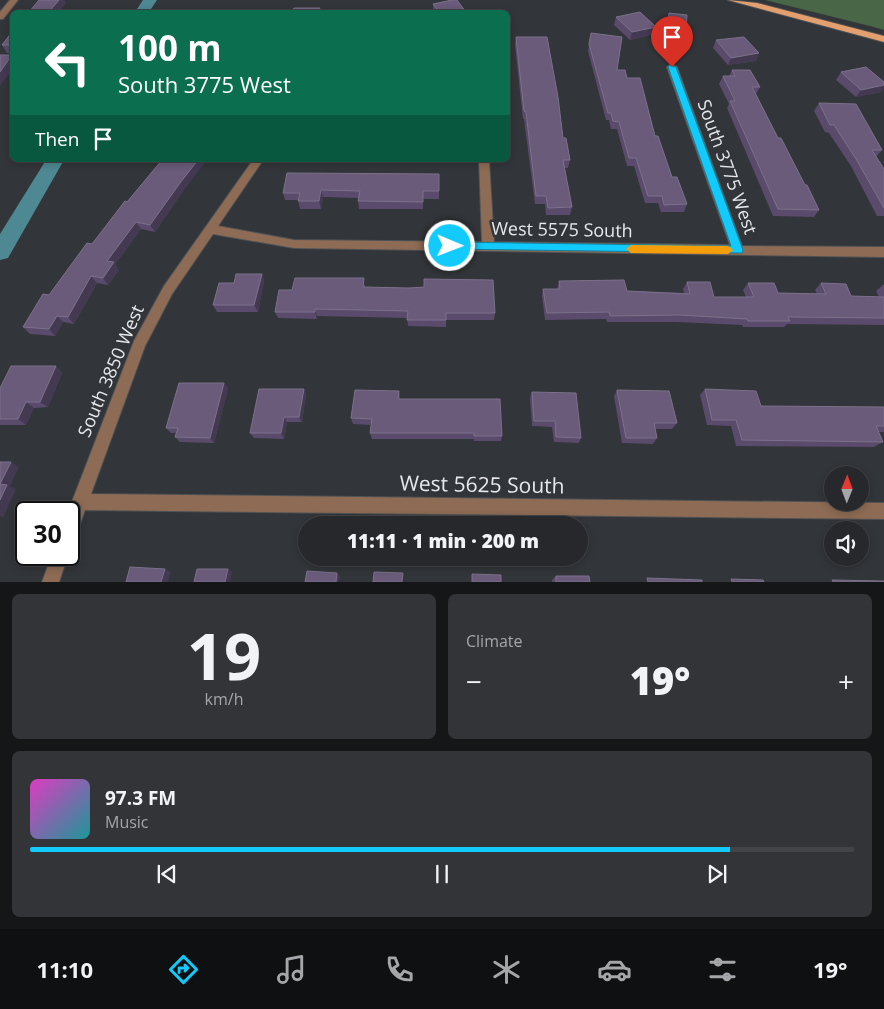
<!DOCTYPE html>
<meta charset="utf-8">
<style>
:root{--surface:#26282b;--page:#323437;--text:#f1f3f6;--muted:#a4a6a9;--line:#424447;--accent:#12cafb}
body{margin:0;font-family:"Open Sans",sans-serif;background:var(--page);color:var(--text);height:100vh;display:flex;flex-direction:column;font-size:19px;white-space:nowrap}
*{box-sizing:border-box;margin:0}
p{font-size:16px;color:var(--muted)}
.icon{flex:none;width:28px;height:28px;fill:none;stroke:currentColor;stroke-width:2;stroke-linecap:round;stroke-linejoin:round}
.map{position:relative;height:582px;overflow:hidden}
.side{display:flex;flex-direction:column;gap:12px;padding:12px;background:#151618;flex:1}
.side>*{flex:none}
.guide{position:absolute;left:10px;top:10px;width:500px;height:152px;border-radius:8px;box-shadow:0 2px 8px #0003,0 0 0 1px var(--line);background:#0b6e4f;color:#fff;overflow:hidden}
.needle{width:32px;rotate:1deg}
.controls{position:absolute;left:824px;top:466px;display:grid;gap:10px}
.controls a{display:grid;place-items:center;width:45px;height:45px;border-radius:50%;background:var(--surface);box-shadow:0 2px 8px #0003,0 0 0 1px var(--line);font-size:25px}
.speed{position:absolute;left:15px;top:501px;display:flex;gap:10px;font-size:25px;font-weight:700;text-align:center}
.speed>*{display:grid;place-content:center;width:65px;height:65px;border-radius:50%;background:var(--surface);box-shadow:0 2px 8px #0003,0 0 0 1px var(--line);line-height:1}
.speed .limit{border:2px solid #111;border-radius:8px;background:#fff;color:#111}
.pin{position:absolute;display:grid;place-items:center;width:42px;height:42px;color:#fff;margin:-51px -21px;border-radius:50% 50% 50% 0;rotate:-45deg;box-shadow:0 0 5px #0007}
.pin .icon{rotate:45deg}
.me{position:absolute;width:55px;margin:-28px;rotate:91deg;stroke-linejoin:round;filter:drop-shadow(0 0 4px #0008)}
.turn{display:flex;align-items:center;gap:18px;height:105px;padding:0 25px;font-size:22px}
.turn .icon{width:65px;height:65px;stroke-width:2.5}
.turn b{display:block;font-size:35px;line-height:42px}
.then{display:flex;align-items:center;height:48px;padding:0 25px;background:#0003;gap:10px;font-size:19px}
.big{font-size:38px;font-weight:800;line-height:1.1}
.side .card{flex:1;display:flex;flex-direction:column;justify-content:center;gap:8px;min-width:0;padding:0 18px;border-radius:8px;background:var(--page)}
.side .dial{align-items:center;gap:0}
.dial b{font-size:65px;line-height:1}
.song{display:flex;align-items:center;gap:15px}
.cover{width:60px;height:60px;border-radius:8px;background:linear-gradient(135deg,hsl(310 70% 55%),hsl(180 70% 35%))}
.played{height:5px;border-radius:2px;background:linear-gradient(90deg,var(--accent) 85%,var(--line) 85%)}
.keys{display:flex;justify-content:space-around;direction:ltr}
.heat{display:flex;justify-content:space-between;align-items:center;font-size:28px;direction:ltr}
.side .tiles{flex:1;display:grid;gap:12px;grid-template-columns:1fr 1fr}
.card:last-child{grid-column:span 2}
.trip{position:absolute;left:298px;top:516px;width:290px;height:50px;border-radius:25px;background:var(--surface);box-shadow:0 2px 8px #0003,0 0 0 1px var(--line);font-weight:800;line-height:50px;text-align:center}
.tab-bar{display:flex;height:80px;justify-content:space-around;align-items:center;background:#0f1011;color:var(--muted)}
.tab-bar .icon{width:35px;height:35px}
.tab-bar .selected{color:var(--accent)}
.tab-bar b{font-size:22px;color:var(--text)}
.map>svg:first-child{display:block}
.green{fill:#496647}
.lines{fill:none;stroke-linecap:round;stroke-linejoin:round}
.canal{fill:#4e8892;fill-rule:evenodd}
.minor-casing{stroke:#4f5255;stroke-width:2}
.major-casing{stroke:#4f5255;stroke-width:2}
.minor{fill:#8d6b54;fill-rule:evenodd}
.major{fill:#e39f6d;fill-rule:evenodd}
.wall{fill:#5a4a6c}
.shaded-wall{fill:#433a52}
.building{fill:#695b79;stroke:#7c718b}
.route{fill:#12cafb;stroke:#0c83a3}
.slow{fill:#f59e0b}
.labels{text-anchor:middle;stroke-width:5;stroke-linejoin:round;paint-order:stroke}
.street-label{font-size:18px;fill:#e6e8ea;stroke:#323539}
.near-street-label{font-size:21px;fill:#e6e8ea;stroke:#323539}
</style>
<div class="map">
<svg width="884" height="582" viewBox="0 0 884 582">
<rect width="100%" height="100%" fill="#323539"/>
<polygon class="green" points="765,0 884,0 884,30 870,26"/>
<g class="lines">
<g class="canal">
<polygon points="143,0 157,0 149,12 135,12"/>
<polygon points="46,160 64,160 8,258 0,260 0,234"/>
</g>
<g class="minor-casing">
<g id="minor">
<polygon points="10,0 18,0 3,19 0,19 0,12"/>
<polygon points="672,64 677,67 742,246 884,247 884,257 294,248 213,234 172,294 145,346 91,494 884,503 884,519 85,510 75,538 69,540 68,512 134,341 164,286 253,160 263,160 218,226 294,240 482,242 479,160 489,160 494,242 730,245 667,67"/>
<polygon points="52,555 68,555 59,582 42,582"/>
</g>
</g>
<g class="major-casing">
<polygon id="major" points="728,0 757,3 884,36 884,42"/>
</g>
<use href="#minor" class="minor"/>
<use href="#major" class="major"/>
</g>
<g class="wall">
<polygon points="433,4 466,12 433,12"/>
<polygon points="669,13 686,31 683,39 665,36 667,20"/>
<polygon points="616,17 654,34 630,40 614,25"/>
<polygon points="12,32 12,53 7,53 2,45"/>
<polygon points="591,33 617,70 627,78 655,136 672,177 687,204 684,212 661,212 658,203 645,203 634,166 627,166 617,129 611,129 609,120 606,120 588,51"/>
<polygon points="516,37 563,138 570,160 568,168 564,168 572,207 570,215 546,215 545,204 535,204 524,119 523,119 515,45"/>
<polygon points="716,40 759,53 756,61 728,65 713,48"/>
<polygon points="732,70 760,87 756,94 778,138 819,210 814,217 773,216 727,108 729,104 719,84 723,76 729,76"/>
<polygon points="841,72 881,92 856,97 836,80"/>
<polygon points="819,103 882,150 876,157 884,169 884,216 877,216 851,166 829,133 825,132 814,111"/>
<polygon points="439,174 439,199 423,199 423,209 359,209 358,201 358,198 323,197 321,209 300,209 298,200 285,200 283,193"/>
<polygon points="183,191 155,232 141,229 115,264 119,270 108,285 97,283 74,324 63,322 55,336 30,334 23,327 127,202"/>
<polygon points="262,274 264,281 258,312 217,312 213,305 234,283"/>
<polygon points="559,281 627,291 684,293 683,289 687,282 714,297 746,297 743,290 748,283 778,293 817,294 815,290 821,283 851,296 879,297 876,291 884,284 884,325 787,324 784,327 743,327 742,325 676,322 607,322 606,319 545,320 542,296 543,289 557,289"/>
<polygon points="365,285 365,287 495,313 494,320 446,320 446,327 408,326 407,318 317,316 317,319 278,318 275,312 292,290"/>
<polygon points="56,366 62,373 48,407 34,408 26,425 0,425 0,388"/>
<polygon points="224,383 228,389 214,443 180,442 175,437 176,433 171,433 166,428"/>
<polygon points="304,389 306,395 302,422 287,422 284,439 254,438 250,433"/>
<polygon points="705,389 761,406 884,407 884,432 878,432 883,442 874,447 736,446 731,426 707,425 700,395"/>
<polygon points="617,390 677,423 672,429 655,429 657,438 653,444 622,443 614,396"/>
<polygon points="399,391 400,399 502,436 501,441 474,441 474,439 372,439 370,433 371,425 353,424 351,418"/>
<polygon points="532,392 581,438 579,443 554,442 552,427 532,426 530,398"/>
<polygon points="556,576 590,582 552,582 552,580"/>
</g>
<g class="shaded-wall">
<polygon points="59,0 64,0 66,3 59,12 49,12"/>
<polygon points="656,27 654,34 630,40 632,32"/>
<polygon points="759,53 756,61 728,65 731,58"/>
<polygon points="12,56 12,70 0,86 0,72"/>
<polygon points="884,85 884,88 881,92 856,97 861,90"/>
<polygon points="198,160 207,160 183,191 155,232 150,225 180,183"/>
<polygon points="321,190 323,197 321,209 319,201"/>
<polygon points="136,222 141,229 115,264 119,270 108,285 103,278 107,261"/>
<polygon points="262,274 264,281 258,312 254,305"/>
<polygon points="91,276 97,283 74,324 68,317"/>
<polygon points="315,309 317,316 317,319 315,312"/>
<polygon points="57,316 63,322 55,336 49,329"/>
<polygon points="56,366 62,373 48,407 40,402"/>
<polygon points="224,383 228,389 214,443 210,438"/>
<polygon points="304,389 306,395 302,422 299,417"/>
<polygon points="26,402 34,408 26,425 18,419"/>
<polygon points="284,417 287,422 284,439 281,433"/>
<polygon points="11,462 19,467 10,486 16,489 3,518 0,516 0,484"/>
<polygon points="165,569 171,572 168,582 161,582"/>
<polygon points="228,569 232,572 230,582 225,582"/>
<polygon points="337,573 340,576 339,582 336,582"/>
</g>
<g class="building">
<polygon points="39,0 59,0 49,12 29,12"/>
<polygon points="452,0 457,0 466,12 439,12 433,4"/>
<polygon points="294,8 320,8 318,12 292,12"/>
<polygon points="640,12 656,27 632,32 616,17"/>
<polygon points="669,13 687,15 686,31 667,28"/>
<polygon points="12,32 12,45 2,45"/>
<polygon points="591,33 622,37 617,70 625,70 627,78 640,78 655,136 658,136 672,177 677,177 687,204 664,205 662,196 648,196 636,158 629,158 619,122 613,121 611,113 608,113 589,44"/>
<polygon points="516,37 547,37 558,97 563,138 566,138 570,160 563,160 572,207 548,208 546,196 536,196 526,112 524,111"/>
<polygon points="744,37 759,53 731,58 716,40"/>
<polygon points="0,55 12,55 0,72"/>
<polygon points="866,67 884,82 884,85 861,90 841,72"/>
<polygon points="732,70 750,70 760,87 752,87 778,138 781,138 805,185 807,185 819,210 778,209 730,101 735,101 723,76 735,76"/>
<polygon points="819,103 856,104 882,150 872,150 884,169 884,208 856,159 834,125 830,125"/>
<polygon points="162,160 198,160 180,183 150,225 136,222 107,261 114,262 103,278 91,276 68,317 57,316 49,329 23,327 43,294 49,295 87,243 92,244 125,201 127,202"/>
<polygon points="287,173 439,174 439,191 423,191 423,202 358,201 360,191 321,190 319,201 298,201 300,193 283,193"/>
<polygon points="236,274 262,274 254,305 213,305 219,283 234,283"/>
<polygon points="295,278 364,278 363,287 409,288 424,287 424,279 493,280 495,313 446,313 446,320 407,320 408,311 315,309 315,312 275,312 279,290 292,290"/>
<polygon points="624,280 627,291 690,294 687,282 710,282 714,297 754,297 748,283 774,283 778,293 826,294 821,283 846,284 851,296 884,297 884,318 788,317 790,321 748,321 747,319 680,315 610,316 609,312 547,313 543,289 560,289 559,281"/>
<polygon points="11,366 56,366 40,402 26,402 18,419 0,419 0,388"/>
<polygon points="179,383 224,383 210,438 175,437 178,428 166,428"/>
<polygon points="259,389 304,389 299,417 284,417 281,433 250,433"/>
<polygon points="705,389 756,391 761,406 884,407 884,426 876,426 883,442 742,440 736,420 712,420"/>
<polygon points="355,390 399,391 398,399 500,399 502,436 474,436 474,433 370,433 372,419 351,418"/>
<polygon points="617,390 669,391 677,423 654,423 657,438 626,438"/>
<polygon points="532,392 576,393 581,438 556,437 555,421 534,421"/>
<polygon points="0,462 11,462 0,484 7,485 0,500"/>
<polygon points="130,567 165,569 161,582 126,582"/>
<polygon points="197,569 228,569 225,582 194,582"/>
<polygon points="307,571 337,573 336,582 305,582"/>
<polygon points="374,572 403,573 402,582 373,582"/>
<polygon points="472,574 501,575 501,582 472,582"/>
<polygon points="556,576 589,576 590,582 556,582"/>
<polygon points="647,578 702,580 702,582 648,582"/>
<polygon points="731,579 763,580 764,582 732,582"/>
<polygon points="832,580 884,581 884,582 833,582"/>
</g>
<polygon class="route" points="669,65 676,67 743,250 742,253 446,249 444,246 446,243 450,242 731,246 668,67"/>
<polygon class="slow" points="631,245 728,246 733,250 728,254 631,253 626,249"/>
<g class="labels">
<g class="street-label">
<text transform="translate(727 167) rotate(70)" y="6">South 3775 West</text>
<text transform="translate(562 230) rotate(1)" y="6">West 5575 South</text>
<text transform="translate(111 371) rotate(-67)" y="6">South 3850 West</text>
</g>
<g class="near-street-label">
<text transform="translate(482 485) rotate(1)" y="7">West 5625 South</text>
</g>
</g>
</svg>
<div class="controls">
<a><svg class="needle" viewBox="-14 -14 28 28"><path d="M0-13l5 13h-10z" fill="#e53935"/><path d="M0 13l5-13h-10z" fill="#a4a6a9"/></svg></a>
<a><svg class="icon" aria-label="sound" viewBox="0 0 24 24"><path d="M4 9h4l5-4v14l-5-4H4zM17 9q2 3 0 6"/></svg></a>
</div>
<div class="speed"><div class="limit">30</div></div>
<div class="pin" style="left:672px;top:67px;background:#d93025"><svg class="icon" aria-label="arrive" viewBox="0 0 24 24"><path d="M6 21V4h12l-3 4 3 4H6"/></svg></div>
<svg class="me" style="left:450px;top:246px" viewBox="-20 -20 40 40"><circle r="17" fill="#12cafb" stroke="#fff" stroke-width="3"/><path d="M0-11L8 9 0 5-8 9z" fill="#fff"/></svg>
<div class="trip">11:11 · 1 min · 200 m</div>
<div class="guide">
<div class="turn"><svg class="icon" aria-label="left" viewBox="0 0 24 24"><path d="M17 20v-9H6M10 6l-5 5 5 5"/></svg><div><b>100 m</b>South 3775 West</div></div>
<div class="then">Then<svg class="icon" aria-label="arrive" viewBox="0 0 24 24"><path d="M6 21V4h12l-3 4 3 4H6"/></svg></div>
</div>
</div>
<section class="side">
<div class="tiles">
<div class="card dial"><b>19</b><p>km/h</p></div>
<div class="card"><p>Climate</p>
<div class="heat"><a>−</a><b class="big">19°</b><a>+</a></div>
</div>
<div class="card">
<div class="song"><i class="cover"></i><div><b>97.3 FM</b><p>Music</p></div></div>
<div class="played"></div>
<div class="keys"><svg class="icon" aria-label="previous" viewBox="0 0 24 24"><path d="M18 5L8 12l10 7zM5 5v14"/></svg><svg class="icon" aria-label="pause" viewBox="0 0 24 24"><path d="M8 5v14M16 5v14"/></svg><svg class="icon" aria-label="next" viewBox="0 0 24 24"><path d="M6 5l10 7-10 7zM19 5v14"/></svg></div>
</div>
</div>
</section>
<nav class="tab-bar">
<b>11:10</b>
<svg class="icon selected" aria-label="directions" viewBox="0 0 24 24"><path d="M12 3l9 9-9 9-9-9zM9 14v-3h6M13 9l2 2-2 2"/></svg>
<svg class="icon" aria-label="music" viewBox="0 0 24 24"><path d="M9 18V5l10-2v13"/><circle cx="6" cy="18" r="3"/><circle cx="16" cy="16" r="3"/></svg>
<svg class="icon" aria-label="phone" viewBox="0 0 24 24"><path d="M5 4h4l2 5-3 2q2 4 5 5l2-3 5 2v4C11 20 4 13 5 4z"/></svg>
<svg class="icon" aria-label="climate" viewBox="0 0 24 24"><path d="M12 3v18M4 7l16 10M4 17L20 7"/></svg>
<svg class="icon" aria-label="car" viewBox="0 0 24 24"><path d="M5 17H2v-5l4-1 3-4h7l3 4 3 1v5h-3M9 17h6M6 11h13"/><circle cx="7" cy="17" r="2"/><circle cx="17" cy="17" r="2"/></svg>
<svg class="icon" aria-label="filters" viewBox="0 0 24 24"><path d="M4 7h16M4 17h16"/><circle cx="9" cy="7" r="2"/><circle cx="15" cy="17" r="2"/></svg>
<b>19°</b>
</nav>
